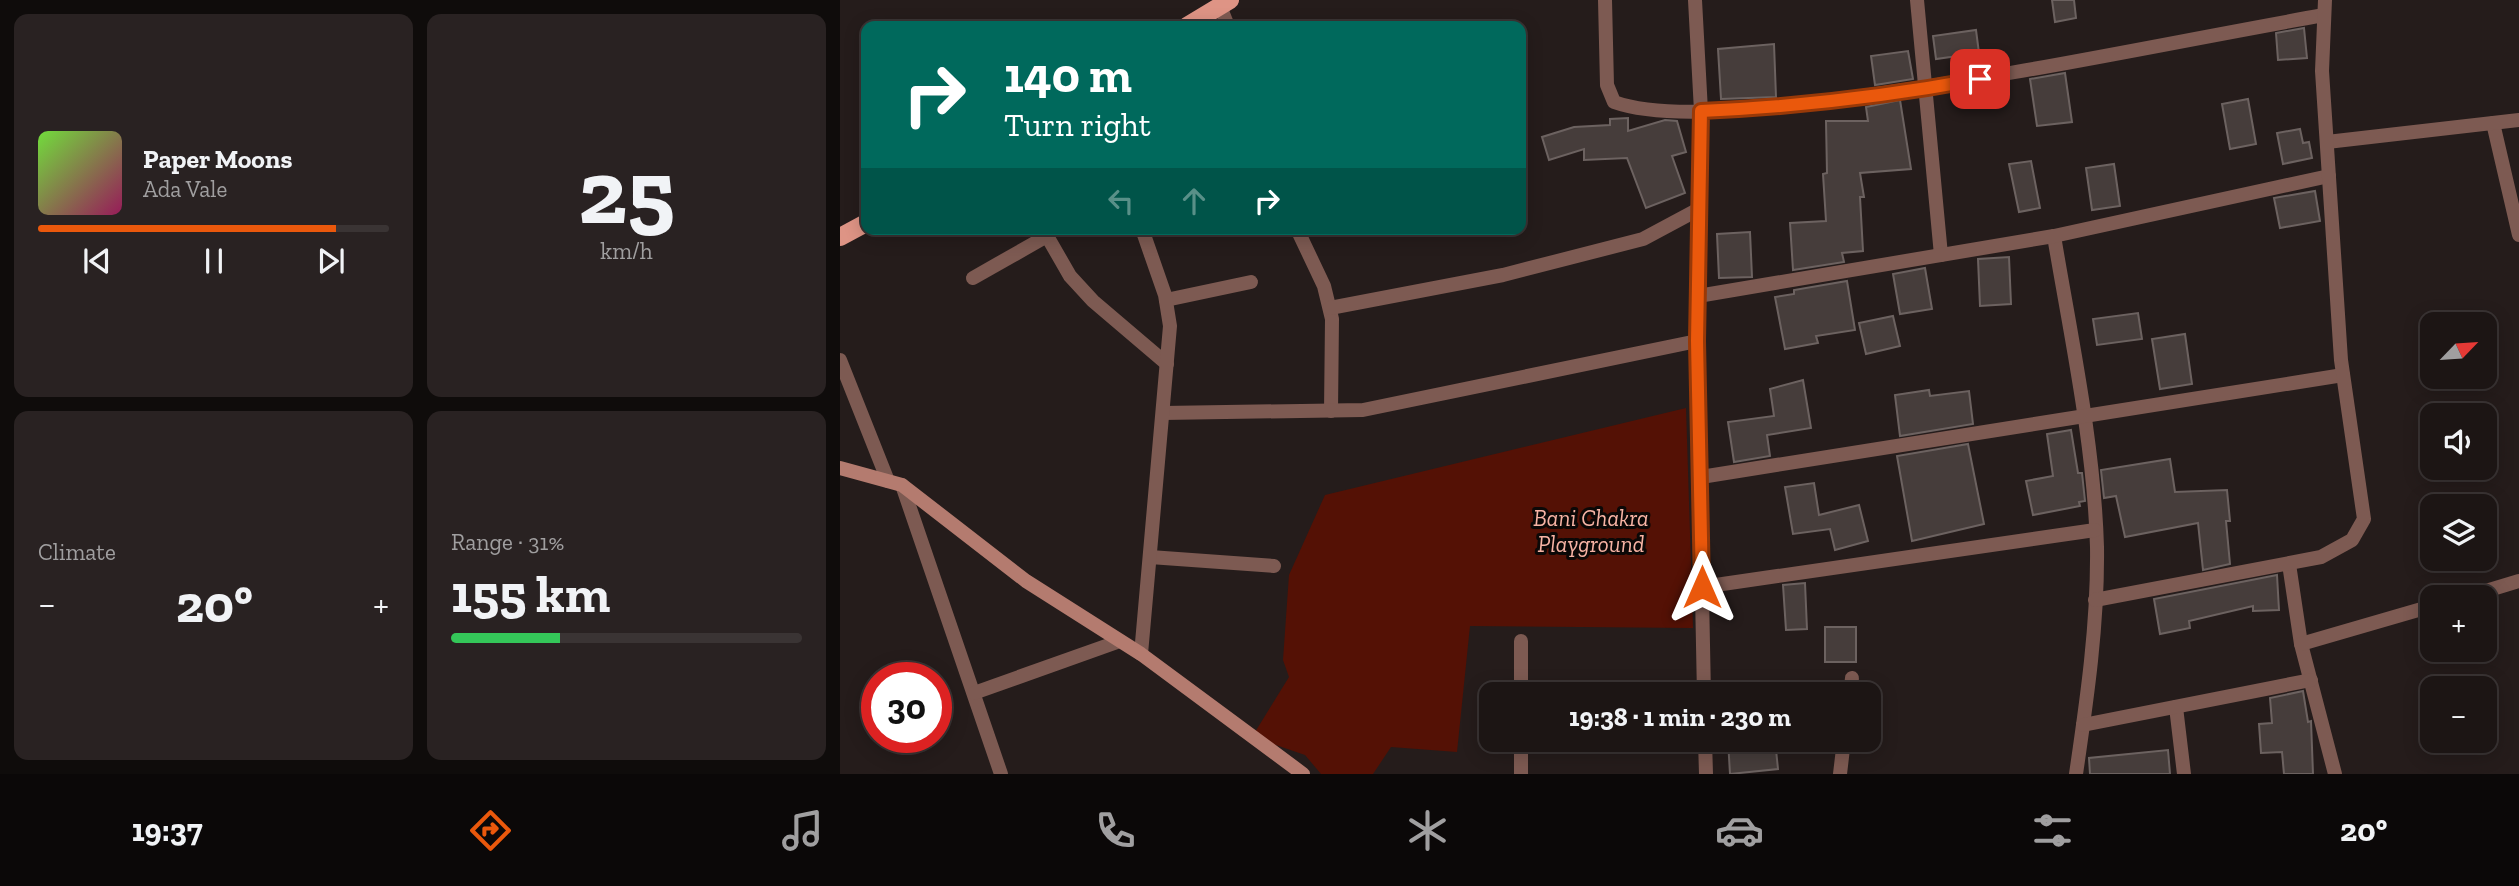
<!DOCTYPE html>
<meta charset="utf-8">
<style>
:root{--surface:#1c1514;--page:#292222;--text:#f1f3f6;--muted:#a09fa0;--line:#3a3434;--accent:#ea580c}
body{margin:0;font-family:"Zilla Slab",serif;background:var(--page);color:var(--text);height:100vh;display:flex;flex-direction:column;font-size:26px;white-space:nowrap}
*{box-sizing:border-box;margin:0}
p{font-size:23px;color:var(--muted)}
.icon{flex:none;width:38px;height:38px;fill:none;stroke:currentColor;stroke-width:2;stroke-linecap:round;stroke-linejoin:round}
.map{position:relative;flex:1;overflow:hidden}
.drawer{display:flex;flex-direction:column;gap:14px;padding:14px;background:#0f0c0b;width:840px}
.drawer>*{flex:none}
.guide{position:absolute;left:21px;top:21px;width:665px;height:214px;border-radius:14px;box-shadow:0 4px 18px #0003,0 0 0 2px var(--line);background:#00695c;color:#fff;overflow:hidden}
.needle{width:46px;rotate:65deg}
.tools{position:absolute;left:1580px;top:312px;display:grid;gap:14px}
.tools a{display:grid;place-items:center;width:77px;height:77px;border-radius:14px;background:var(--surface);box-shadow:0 4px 18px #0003,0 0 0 2px var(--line);font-size:35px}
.speed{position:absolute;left:21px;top:662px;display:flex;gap:14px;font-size:35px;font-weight:700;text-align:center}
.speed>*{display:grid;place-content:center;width:91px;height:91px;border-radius:50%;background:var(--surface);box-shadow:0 4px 18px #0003,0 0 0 2px var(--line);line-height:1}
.speed .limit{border:10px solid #d22;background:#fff;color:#111}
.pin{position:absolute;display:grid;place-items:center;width:60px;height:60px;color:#fff;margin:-30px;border-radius:14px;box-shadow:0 4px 10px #0006}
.me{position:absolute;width:77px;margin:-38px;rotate:0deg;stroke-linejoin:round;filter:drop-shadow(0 0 5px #0008)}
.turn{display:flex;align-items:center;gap:24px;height:147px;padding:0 28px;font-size:32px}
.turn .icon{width:91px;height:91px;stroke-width:2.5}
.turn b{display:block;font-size:49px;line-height:60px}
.lanes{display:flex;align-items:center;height:66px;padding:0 28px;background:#0003;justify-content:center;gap:35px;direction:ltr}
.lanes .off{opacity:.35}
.big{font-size:52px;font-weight:700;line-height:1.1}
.drawer .widget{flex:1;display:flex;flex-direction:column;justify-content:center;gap:10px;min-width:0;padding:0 24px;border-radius:14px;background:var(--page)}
.drawer .dial{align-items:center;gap:0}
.dial b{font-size:91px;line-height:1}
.song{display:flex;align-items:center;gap:21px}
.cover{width:84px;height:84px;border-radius:10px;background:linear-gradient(135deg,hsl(100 70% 55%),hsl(330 70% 35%))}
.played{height:7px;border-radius:4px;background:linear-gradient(90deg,var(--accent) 85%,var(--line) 85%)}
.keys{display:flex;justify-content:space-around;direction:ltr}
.heat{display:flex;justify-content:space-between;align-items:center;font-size:38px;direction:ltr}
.charge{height:10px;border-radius:5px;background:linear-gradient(90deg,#34c759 31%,var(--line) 0)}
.drawer .tiles{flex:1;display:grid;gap:14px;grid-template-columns:repeat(2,1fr)}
.trip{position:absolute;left:639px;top:682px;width:402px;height:70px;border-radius:14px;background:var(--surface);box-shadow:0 4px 18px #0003,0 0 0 2px var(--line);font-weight:700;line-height:70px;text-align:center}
.tab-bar{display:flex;height:112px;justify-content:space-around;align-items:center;background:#0b0808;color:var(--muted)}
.tab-bar .icon{width:49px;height:49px}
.tab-bar .on{color:var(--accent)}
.tab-bar b{font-size:32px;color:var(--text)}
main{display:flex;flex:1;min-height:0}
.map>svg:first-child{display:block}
.green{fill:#541105}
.building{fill:#463d3b;stroke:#6c6260;stroke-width:2}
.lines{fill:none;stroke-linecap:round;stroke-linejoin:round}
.street{stroke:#7d5a52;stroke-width:14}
.secondary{stroke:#b47b6f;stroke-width:14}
.primary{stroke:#de9485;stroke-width:18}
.route-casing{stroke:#983908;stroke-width:18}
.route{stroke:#ea580c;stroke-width:12}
.labels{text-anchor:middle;stroke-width:6;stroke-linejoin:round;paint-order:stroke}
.park-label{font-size:23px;font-style:italic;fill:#f7b3a4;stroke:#0b0807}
</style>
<main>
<section class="drawer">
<div class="tiles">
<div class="widget">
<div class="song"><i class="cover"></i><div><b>Paper Moons</b><p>Ada Vale</p></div></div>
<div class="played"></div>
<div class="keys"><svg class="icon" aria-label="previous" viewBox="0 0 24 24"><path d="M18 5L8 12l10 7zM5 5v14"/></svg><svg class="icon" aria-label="pause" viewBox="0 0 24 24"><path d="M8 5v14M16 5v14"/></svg><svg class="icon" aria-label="next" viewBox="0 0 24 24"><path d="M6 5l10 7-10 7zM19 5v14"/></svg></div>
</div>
<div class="widget dial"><b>25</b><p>km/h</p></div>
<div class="widget"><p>Climate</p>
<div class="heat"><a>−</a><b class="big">20°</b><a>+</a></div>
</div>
<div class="widget"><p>Range · 31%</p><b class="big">155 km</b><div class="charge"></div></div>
</div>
</section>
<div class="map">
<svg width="1679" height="774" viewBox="0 0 1679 774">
<rect width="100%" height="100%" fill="#251c1b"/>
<polygon class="green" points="846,408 853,628 630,626 617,752 551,747 533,774 481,774 465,755 412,737 449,677 443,660 449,575 485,495"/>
<g class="building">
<polygon points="1212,0 1234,0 1236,18 1215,22"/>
<polygon points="1464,28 1467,58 1438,60 1436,33"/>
<polygon points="1136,30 1139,53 1096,59 1093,36"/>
<polygon points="934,44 936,97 881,99 878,49"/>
<polygon points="1068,51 1073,79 1035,85 1031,56"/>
<polygon points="1225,73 1232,122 1197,126 1190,79"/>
<polygon points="1408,99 1416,144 1390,149 1382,104"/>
<polygon points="1060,100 1071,169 1020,173 1024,197 1020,197 1023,251 1002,253 1004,262 953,270 950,223 986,221 983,174 987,173 986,121 1028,121 1026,107"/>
<polygon points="788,118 788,131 825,120 837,121 846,152 832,156 845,193 806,208 787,158 744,160 744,149 709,160 702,137 734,127 770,125 770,119"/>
<polygon points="1460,129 1463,143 1469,142 1472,158 1443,164 1437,133"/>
<polygon points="1191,161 1200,208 1179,212 1169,164"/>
<polygon points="1274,164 1280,206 1252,210 1246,168"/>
<polygon points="1475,191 1480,221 1440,228 1434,198"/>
<polygon points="910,232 912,277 879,278 877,234"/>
<polygon points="1169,257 1171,304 1140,306 1138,259"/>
<polygon points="1085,268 1092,309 1060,314 1053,274"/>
<polygon points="1007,281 1015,330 976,336 978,343 945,349 935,297 954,294 954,290"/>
<polygon points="1298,313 1302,339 1257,345 1253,319"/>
<polygon points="1053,316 1060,346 1026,354 1019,323"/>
<polygon points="1345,334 1352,384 1320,389 1312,339"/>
<polygon points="963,380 971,428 927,435 930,456 894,462 888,422 934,416 930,389"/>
<polygon points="1089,390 1090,396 1129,391 1133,424 1060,436 1055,395"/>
<polygon points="1231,430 1238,473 1242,473 1245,501 1239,502 1240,506 1193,515 1186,481 1213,476 1207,434"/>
<polygon points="1128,444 1144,524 1072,541 1057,456"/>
<polygon points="1330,459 1335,492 1387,490 1390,521 1386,521 1390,564 1363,570 1358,523 1285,537 1276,496 1264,498 1261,470"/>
<polygon points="974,483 979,515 1019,505 1028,541 995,550 990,529 953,534 945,487"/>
<polygon points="1437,575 1439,610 1413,611 1413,606 1349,621 1350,628 1320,634 1314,599"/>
<polygon points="965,583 967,629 946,630 943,585"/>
<rect x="985" y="627" width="31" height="35"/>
<polygon points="1463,691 1468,722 1471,721 1473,774 1444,774 1442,752 1421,753 1419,724 1432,723 1430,698"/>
<polygon points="888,740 935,740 938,769 890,774"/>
<polygon points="1328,750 1330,774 1250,774 1249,758"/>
</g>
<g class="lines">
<g class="street">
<path d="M765 0 767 85 774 102C824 120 922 109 975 102 1146 82 1315 45 1484 15"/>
<polyline points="855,0 861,111 857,341 864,695"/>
<polyline points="1077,0 1101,255"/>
<polyline points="380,6 388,26"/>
<polyline points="1653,123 1679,235"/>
<polyline points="1487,142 1679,120"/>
<polyline points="203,229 230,276 253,301 327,364"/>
<polyline points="457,229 484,286 492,319 491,411"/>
<path d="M1214 236C1231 338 1254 443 1257 547 1258 623 1247 699 1236 774"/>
<polyline points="133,278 207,236"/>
<polyline points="858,296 1214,236 1489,176"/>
<polyline points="326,300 411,282"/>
<polyline points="490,308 663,275 803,239 859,209"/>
<polyline points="0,360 48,481"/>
<polyline points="323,413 523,410 857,341"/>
<polyline points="861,477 1503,375"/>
<polyline points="62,485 161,774"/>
<polyline points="310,557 434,566"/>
<polyline points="1449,564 1461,644 1495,774"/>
<polyline points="862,587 1255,530"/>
<polyline points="1626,597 1679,581"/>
<polyline points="1255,600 1481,557 1512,540 1524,519 1501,360 1482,71 1485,0"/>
<polyline points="1461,644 1592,606"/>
<polyline points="301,654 330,326 325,295 302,229"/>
<polyline points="134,693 280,641"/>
<polyline points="681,695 681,641"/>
<polyline points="1010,695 1012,678"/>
<polyline points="1336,707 1344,774"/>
<polyline points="1243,725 1471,680"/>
<polyline points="865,740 866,774"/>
<polyline points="681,774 681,740"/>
<polyline points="1000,774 1004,740"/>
</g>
<polyline class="secondary" points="0,468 62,485 186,581 301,654 463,774"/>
<g class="primary">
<polyline points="347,26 390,0"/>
<polyline points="0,237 26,223"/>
</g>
</g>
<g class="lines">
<g class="route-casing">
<path id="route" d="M862 587 857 341 861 111C955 107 1048 96 1140 79"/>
</g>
<use href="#route" class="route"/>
</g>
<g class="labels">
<g class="park-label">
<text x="751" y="526">Bani Chakra<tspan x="751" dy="26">Playground</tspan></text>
</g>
</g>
</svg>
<div class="tools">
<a><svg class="needle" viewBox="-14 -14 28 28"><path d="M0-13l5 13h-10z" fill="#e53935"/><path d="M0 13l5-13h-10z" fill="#a09fa0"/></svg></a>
<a><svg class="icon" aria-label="sound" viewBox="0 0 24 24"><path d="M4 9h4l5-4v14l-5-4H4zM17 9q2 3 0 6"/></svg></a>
<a><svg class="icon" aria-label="layers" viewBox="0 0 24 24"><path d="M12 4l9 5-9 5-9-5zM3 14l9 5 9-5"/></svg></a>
<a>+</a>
<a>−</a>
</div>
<div class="speed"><div class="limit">30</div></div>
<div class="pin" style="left:1140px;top:79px;background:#d93025"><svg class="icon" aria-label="arrive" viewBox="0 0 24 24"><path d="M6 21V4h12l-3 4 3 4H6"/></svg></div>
<svg class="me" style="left:862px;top:587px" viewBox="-20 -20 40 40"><path d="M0-17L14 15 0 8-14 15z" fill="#ea580c" stroke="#fff" stroke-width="4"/></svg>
<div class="trip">19:38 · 1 min · 230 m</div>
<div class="guide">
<div class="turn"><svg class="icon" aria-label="right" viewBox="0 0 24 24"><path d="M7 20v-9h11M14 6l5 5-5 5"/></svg><div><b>140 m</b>Turn right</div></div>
<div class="lanes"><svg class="icon off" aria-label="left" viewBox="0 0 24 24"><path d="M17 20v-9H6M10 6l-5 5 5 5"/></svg><svg class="icon off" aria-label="ahead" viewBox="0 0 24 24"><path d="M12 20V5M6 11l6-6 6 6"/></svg><svg class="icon" aria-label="right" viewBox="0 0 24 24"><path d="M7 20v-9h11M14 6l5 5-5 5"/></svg></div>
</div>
</div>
</main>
<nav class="tab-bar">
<b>19:37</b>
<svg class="icon on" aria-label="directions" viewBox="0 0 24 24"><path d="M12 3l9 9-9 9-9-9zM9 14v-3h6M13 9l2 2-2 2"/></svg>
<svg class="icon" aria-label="music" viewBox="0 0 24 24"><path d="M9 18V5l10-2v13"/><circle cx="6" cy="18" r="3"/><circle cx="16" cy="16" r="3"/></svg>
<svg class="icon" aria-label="phone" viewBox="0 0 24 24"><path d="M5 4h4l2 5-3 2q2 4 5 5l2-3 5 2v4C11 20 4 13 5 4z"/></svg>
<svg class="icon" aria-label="climate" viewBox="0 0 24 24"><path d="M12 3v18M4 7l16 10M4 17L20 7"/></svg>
<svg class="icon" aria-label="car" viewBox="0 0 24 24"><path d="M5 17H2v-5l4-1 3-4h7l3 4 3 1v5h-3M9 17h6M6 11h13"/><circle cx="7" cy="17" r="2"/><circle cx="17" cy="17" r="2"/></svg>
<svg class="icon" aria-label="filters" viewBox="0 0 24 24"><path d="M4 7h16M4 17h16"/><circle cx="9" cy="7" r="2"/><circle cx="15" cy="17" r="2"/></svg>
<b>20°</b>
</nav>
